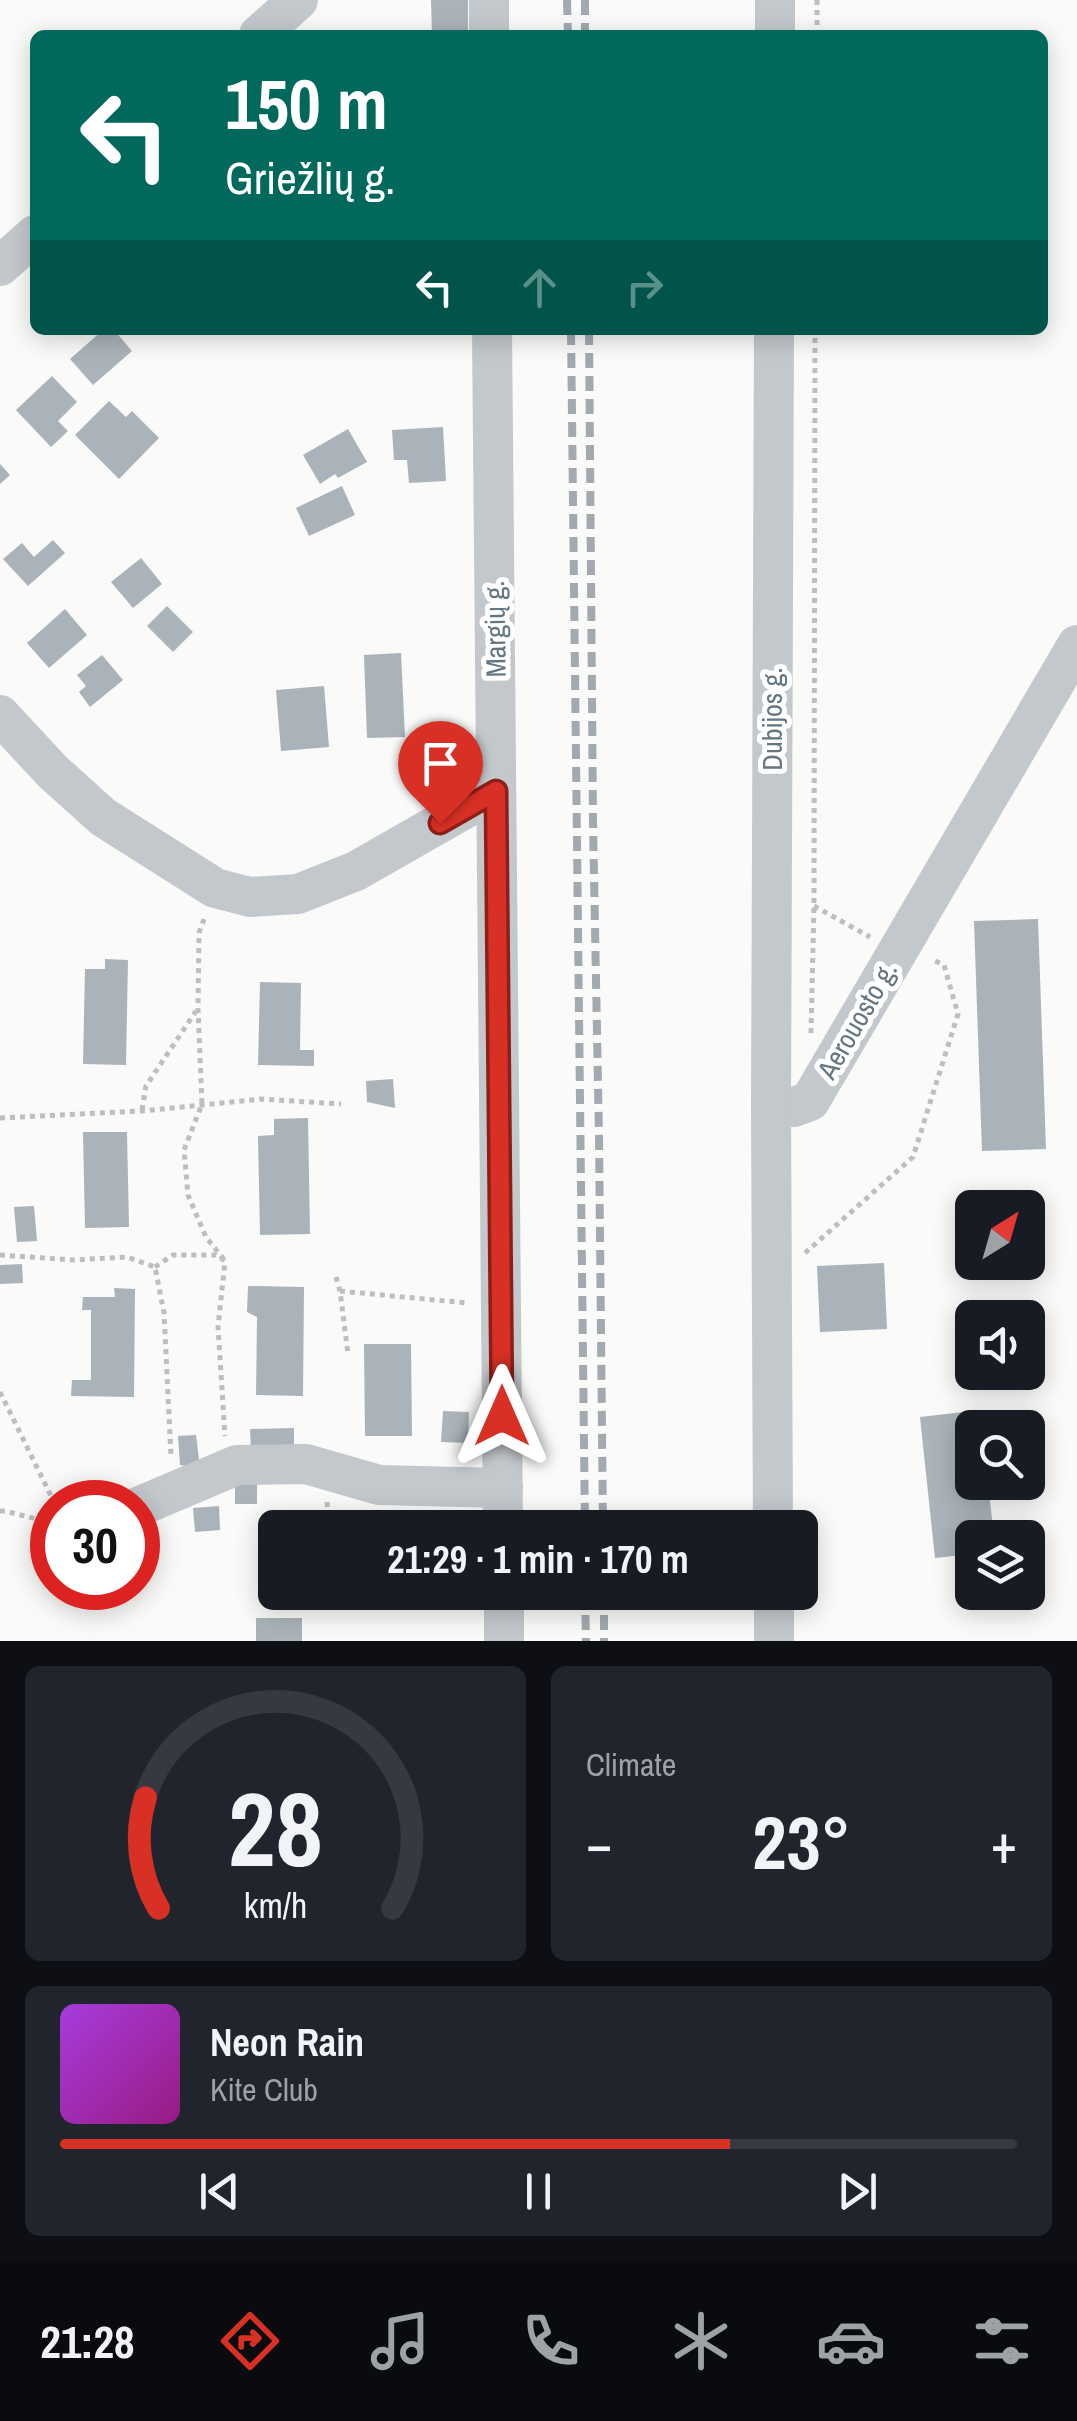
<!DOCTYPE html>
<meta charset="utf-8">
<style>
:root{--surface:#171b24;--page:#20242c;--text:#f1f3f6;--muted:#9ea1a6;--line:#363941;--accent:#d93025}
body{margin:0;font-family:"Archivo Narrow",sans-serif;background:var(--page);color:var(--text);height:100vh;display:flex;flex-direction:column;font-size:38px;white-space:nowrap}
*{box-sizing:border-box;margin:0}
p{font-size:32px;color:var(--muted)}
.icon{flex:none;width:55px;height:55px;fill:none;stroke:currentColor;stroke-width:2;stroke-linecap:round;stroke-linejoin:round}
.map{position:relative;height:1641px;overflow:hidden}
.details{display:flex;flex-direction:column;gap:25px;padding:25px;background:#0d0f14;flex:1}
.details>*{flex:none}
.hud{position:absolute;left:30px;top:30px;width:1018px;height:305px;border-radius:15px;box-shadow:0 5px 25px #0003;background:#00695c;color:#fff;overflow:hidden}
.needle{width:65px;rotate:37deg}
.controls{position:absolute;left:955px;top:1190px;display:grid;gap:20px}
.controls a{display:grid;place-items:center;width:90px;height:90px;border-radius:15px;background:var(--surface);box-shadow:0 5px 25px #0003;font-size:50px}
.speed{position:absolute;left:30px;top:1480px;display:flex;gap:20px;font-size:50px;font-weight:700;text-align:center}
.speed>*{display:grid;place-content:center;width:130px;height:130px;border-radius:50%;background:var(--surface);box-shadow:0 5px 25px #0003;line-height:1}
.speed .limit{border:15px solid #d22;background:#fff;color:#111}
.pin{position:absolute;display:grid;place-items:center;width:85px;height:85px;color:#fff;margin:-102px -42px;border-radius:50% 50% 50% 0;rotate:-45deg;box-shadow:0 0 10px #0007}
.pin .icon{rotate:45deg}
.me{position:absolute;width:110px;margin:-55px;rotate:0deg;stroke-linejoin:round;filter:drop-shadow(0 0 8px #0008)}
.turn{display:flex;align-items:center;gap:35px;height:210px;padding:0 30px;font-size:45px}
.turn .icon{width:130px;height:130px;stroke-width:2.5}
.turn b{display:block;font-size:70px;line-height:85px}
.lanes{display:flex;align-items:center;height:95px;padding:0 30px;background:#0003;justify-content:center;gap:50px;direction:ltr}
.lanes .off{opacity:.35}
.big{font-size:75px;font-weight:700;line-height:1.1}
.details .widget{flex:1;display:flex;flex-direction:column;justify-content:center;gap:15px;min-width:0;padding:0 35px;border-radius:15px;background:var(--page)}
.details .dial{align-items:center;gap:0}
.dial svg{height:260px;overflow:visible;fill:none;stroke:var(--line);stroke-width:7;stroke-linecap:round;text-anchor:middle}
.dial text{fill:var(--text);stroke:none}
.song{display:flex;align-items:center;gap:30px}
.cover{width:120px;height:120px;border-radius:15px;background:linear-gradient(135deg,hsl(280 70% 55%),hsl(310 70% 35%))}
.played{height:10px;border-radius:5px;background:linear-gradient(90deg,var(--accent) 70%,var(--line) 70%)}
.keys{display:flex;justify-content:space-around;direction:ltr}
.heat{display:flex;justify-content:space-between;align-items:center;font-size:55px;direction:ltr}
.details .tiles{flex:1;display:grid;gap:25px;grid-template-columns:1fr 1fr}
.widget:last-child{grid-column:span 2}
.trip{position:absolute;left:258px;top:1510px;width:560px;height:100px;border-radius:15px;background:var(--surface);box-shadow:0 5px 25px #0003;font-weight:700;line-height:100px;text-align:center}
.dock{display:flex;height:160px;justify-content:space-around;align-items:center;background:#090b0e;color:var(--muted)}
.dock .icon{width:70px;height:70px}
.dock .on{color:var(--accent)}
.dock b{font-size:45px;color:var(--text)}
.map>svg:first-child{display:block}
.building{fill:#aab3b9}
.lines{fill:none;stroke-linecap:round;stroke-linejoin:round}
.path{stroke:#bbbfc2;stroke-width:5;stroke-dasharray:5 5;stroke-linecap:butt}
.minor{stroke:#c3c8cc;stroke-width:40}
.rail{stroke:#a2aab0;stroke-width:8;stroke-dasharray:15 8;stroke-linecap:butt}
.route-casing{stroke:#8d1f18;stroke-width:25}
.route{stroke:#d93025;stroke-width:18}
.labels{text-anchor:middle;stroke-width:10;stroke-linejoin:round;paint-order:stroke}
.street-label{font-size:28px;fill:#657683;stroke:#fff}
</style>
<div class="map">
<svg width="1077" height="1641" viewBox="0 0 1077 1641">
<rect width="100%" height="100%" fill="#fafaf8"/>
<g class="building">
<polygon points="431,0 468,0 468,35 432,35"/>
<polygon points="103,330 114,330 132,351 93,385 70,359"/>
<polygon points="52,376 77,402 58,421 68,431 51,447 16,410"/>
<polygon points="109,401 126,417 132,411 159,438 119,479 75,435"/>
<polygon points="443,427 446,481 409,483 407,460 394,460 392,430"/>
<polygon points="348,429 367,462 338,478 335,474 320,484 303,455"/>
<polygon points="0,464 10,475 0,484"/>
<polygon points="342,486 355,515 309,536 296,508"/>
<polygon points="53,540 65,553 28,586 3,559 22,543 34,557"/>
<polygon points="141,558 162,584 133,608 111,582"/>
<polygon points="167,606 193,632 173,652 147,626"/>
<polygon points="65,609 87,635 49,668 27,643"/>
<polygon points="401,653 405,737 367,738 364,655"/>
<polygon points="102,655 123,680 90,707 79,692 86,686 77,675"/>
<polygon points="324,686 329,747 281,751 276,690"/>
<polygon points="1038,919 1046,1149 982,1151 974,921"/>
<polygon points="105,959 128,960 126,1065 83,1064 85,969 105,969"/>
<polygon points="260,982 301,983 300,1050 314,1050 314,1066 258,1065"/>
<polygon points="393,1079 395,1108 367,1102 366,1081"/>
<polygon points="308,1118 310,1234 260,1235 258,1136 274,1135 274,1119"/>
<polygon points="83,1132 127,1132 129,1227 85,1228"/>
<polygon points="34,1206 37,1241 17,1242 14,1207"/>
<polygon points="884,1263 887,1329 820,1332 817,1266"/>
<polygon points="22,1264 23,1283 0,1284 0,1265"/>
<polygon points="248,1286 304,1287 303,1396 256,1395 257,1317 247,1312"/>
<polygon points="114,1288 135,1289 134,1397 71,1396 72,1380 91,1380 91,1310 82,1310 83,1297 115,1297"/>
<polygon points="364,1344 411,1344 412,1436 365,1436"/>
<polygon points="980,1410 982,1428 972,1428 972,1482 988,1482 994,1538 972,1538 972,1554 935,1558 920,1417"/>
<polygon points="443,1411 469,1412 468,1443 441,1442"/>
<polygon points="294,1428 294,1452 251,1453 250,1429"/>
<polygon points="196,1435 200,1468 180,1465 178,1436"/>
<rect x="235" y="1479" width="22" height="25"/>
<polygon points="219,1506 220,1530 195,1532 193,1508"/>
<polygon points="275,1525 275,1566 265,1566 263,1526"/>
<rect x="256" y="1618" width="46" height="23"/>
</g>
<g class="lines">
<g class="path">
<polyline points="817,35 817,0"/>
<polyline points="814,906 870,937"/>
<polyline points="204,919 199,933 198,1009 202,1104 184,1150 188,1195 206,1237 225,1261"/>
<polyline points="811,1033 814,906 815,330"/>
<polyline points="142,1110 146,1086 196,1011"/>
<polyline points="0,1118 142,1111 261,1099 341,1104"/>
<polyline points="805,1253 913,1157 958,1014 944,965 931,959"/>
<polyline points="0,1255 74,1260 127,1257 155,1267 164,1313 171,1456"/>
<polyline points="155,1267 173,1255 216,1255 225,1261 218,1327 225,1436"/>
<polyline points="336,1277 340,1291 348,1354"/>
<polyline points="340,1291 467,1303"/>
<polyline points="0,1392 54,1502"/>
<polyline points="327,1502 329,1528"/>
<polyline points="0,1511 5,1511 52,1523"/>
</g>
<g class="minor">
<polyline points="489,0 489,35"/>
<polyline points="259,35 298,0"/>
<polyline points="775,35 775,0"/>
<polyline points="0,266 35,235"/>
<polyline points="492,330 503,1528"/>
<polyline points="0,715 53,772 103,817 215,888 250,897 298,894 356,871 496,791"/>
<polyline points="771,1107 794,1107 810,1101 1077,645"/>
<polyline points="138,1507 237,1465 306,1464 379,1485 503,1488"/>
<polyline points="773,1528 771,1107 774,330"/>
<polyline points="504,1592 504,1641"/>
<polyline points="774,1592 774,1641"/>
</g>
<g class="rail">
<polyline points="567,0 568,35"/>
<polyline points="585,0 585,35"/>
<polyline points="571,330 585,1528"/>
<polyline points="589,330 593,822 599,1137 603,1528"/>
<polyline points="585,1592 586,1641"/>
<polyline points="604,1592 604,1641"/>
</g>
</g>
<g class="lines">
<g class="route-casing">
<polyline id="route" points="440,823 496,791 502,1416"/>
</g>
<use href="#route" class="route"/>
</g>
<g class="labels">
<g class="street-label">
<text transform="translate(495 629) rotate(-91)" y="10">Margių g.</text>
<text transform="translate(772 719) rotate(-90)" y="10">Dubijos g.</text>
<text transform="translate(857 1020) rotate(-60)" y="10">Aerouosto g.</text>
</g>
</g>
</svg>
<div class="controls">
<a><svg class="needle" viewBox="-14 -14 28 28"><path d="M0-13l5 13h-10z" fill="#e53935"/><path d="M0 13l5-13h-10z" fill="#9ea1a6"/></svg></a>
<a><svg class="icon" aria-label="sound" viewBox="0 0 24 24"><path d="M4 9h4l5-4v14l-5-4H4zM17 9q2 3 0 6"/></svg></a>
<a><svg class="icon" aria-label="search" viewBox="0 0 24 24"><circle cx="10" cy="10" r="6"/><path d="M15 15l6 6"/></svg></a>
<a><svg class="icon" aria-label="layers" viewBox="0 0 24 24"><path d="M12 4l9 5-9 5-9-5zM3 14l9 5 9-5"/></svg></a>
</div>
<div class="speed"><div class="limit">30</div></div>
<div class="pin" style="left:440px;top:823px;background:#d93025"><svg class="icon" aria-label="arrive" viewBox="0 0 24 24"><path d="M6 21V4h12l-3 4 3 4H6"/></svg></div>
<svg class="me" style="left:502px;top:1416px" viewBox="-20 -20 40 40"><path d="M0-17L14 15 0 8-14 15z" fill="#d93025" stroke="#fff" stroke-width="4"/></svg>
<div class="trip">21:29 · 1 min · 170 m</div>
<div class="hud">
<div class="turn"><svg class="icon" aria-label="left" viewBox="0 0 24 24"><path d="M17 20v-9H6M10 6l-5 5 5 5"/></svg><div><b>150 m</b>Griežlių g.</div></div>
<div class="lanes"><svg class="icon" aria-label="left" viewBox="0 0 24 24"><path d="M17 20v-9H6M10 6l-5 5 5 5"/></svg><svg class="icon off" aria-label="ahead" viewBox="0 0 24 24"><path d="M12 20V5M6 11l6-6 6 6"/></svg><svg class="icon off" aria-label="right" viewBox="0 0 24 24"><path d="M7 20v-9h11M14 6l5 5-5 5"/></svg></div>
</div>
</div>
<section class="details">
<div class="tiles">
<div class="widget dial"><svg viewBox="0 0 100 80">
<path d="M14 69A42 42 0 1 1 86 69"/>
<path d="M14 69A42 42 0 0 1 10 35" stroke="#d93025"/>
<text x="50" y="56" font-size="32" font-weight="700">28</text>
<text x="50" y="72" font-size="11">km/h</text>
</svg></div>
<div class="widget"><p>Climate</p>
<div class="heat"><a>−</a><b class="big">23°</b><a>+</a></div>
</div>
<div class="widget">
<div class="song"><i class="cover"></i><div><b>Neon Rain</b><p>Kite Club</p></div></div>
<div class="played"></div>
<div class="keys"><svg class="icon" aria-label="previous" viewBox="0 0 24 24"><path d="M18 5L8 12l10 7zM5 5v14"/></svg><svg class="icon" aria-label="pause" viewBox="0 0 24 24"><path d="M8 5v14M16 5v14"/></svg><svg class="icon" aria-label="next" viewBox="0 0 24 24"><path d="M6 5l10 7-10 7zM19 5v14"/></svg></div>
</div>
</div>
</section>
<nav class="dock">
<b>21:28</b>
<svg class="icon on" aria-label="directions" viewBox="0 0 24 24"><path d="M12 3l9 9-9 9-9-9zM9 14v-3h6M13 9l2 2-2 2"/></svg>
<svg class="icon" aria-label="music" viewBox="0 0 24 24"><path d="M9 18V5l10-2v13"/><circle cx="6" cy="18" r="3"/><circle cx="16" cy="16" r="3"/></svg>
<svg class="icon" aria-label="phone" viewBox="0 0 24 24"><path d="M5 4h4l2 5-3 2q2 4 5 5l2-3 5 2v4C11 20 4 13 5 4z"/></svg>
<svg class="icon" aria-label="climate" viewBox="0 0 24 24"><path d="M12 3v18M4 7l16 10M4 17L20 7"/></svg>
<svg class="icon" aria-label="car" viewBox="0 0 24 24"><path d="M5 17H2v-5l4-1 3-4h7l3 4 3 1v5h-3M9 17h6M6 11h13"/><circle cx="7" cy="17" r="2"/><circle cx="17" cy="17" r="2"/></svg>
<svg class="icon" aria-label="filters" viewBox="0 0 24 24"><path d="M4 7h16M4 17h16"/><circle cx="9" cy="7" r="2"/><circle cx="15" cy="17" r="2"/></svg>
</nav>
